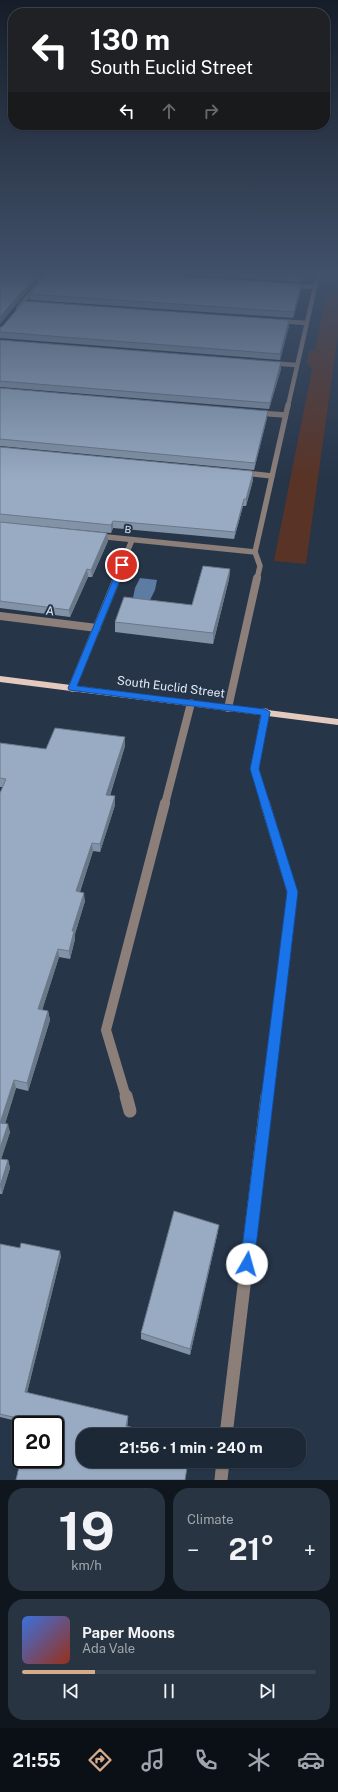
<!DOCTYPE html>
<meta charset="utf-8">
<style>
:root{--surface:#1c2836;--page:#293442;--text:#f1f3f6;--muted:#a0a6ad;--line:#3a4451;--accent:#d6ab8b}
body{margin:0;font-family:"Public Sans",sans-serif;background:var(--page);color:var(--text);height:100vh;display:flex;flex-direction:column;font-size:15px;white-space:nowrap}
*{box-sizing:border-box;margin:0}
p{font-size:13px;color:var(--muted)}
.icon{flex:none;width:22px;height:22px;fill:none;stroke:currentColor;stroke-width:2;stroke-linecap:round;stroke-linejoin:round}
.map{position:relative;height:1480px;overflow:hidden}
.drawer{display:flex;flex-direction:column;gap:8px;padding:8px;background:#0f161e;flex:1}
.drawer>*{flex:none}
.hud{position:absolute;left:8px;top:8px;width:322px;height:122px;border-radius:16px;box-shadow:0 1px 3px #0004,0 0 0 1px var(--line);background:#202124;color:#fff;overflow:hidden}
.speed{position:absolute;left:12px;top:1416px;display:flex;gap:8px;font-size:20px;font-weight:700;text-align:center}
.speed>*{display:grid;place-content:center;width:52px;height:52px;border-radius:50%;background:var(--surface);box-shadow:0 1px 3px #0004,0 0 0 1px var(--line);line-height:1}
.speed .limit{border:2px solid #111;border-radius:6px;background:#fff;color:#111}
.pin{position:absolute;display:grid;place-items:center;width:34px;height:34px;color:#fff;margin:-17px;border:2px solid #fff;border-radius:50%;box-shadow:0 1px 4px #0007}
.me{position:absolute;width:44px;margin:-22px;rotate:7deg;stroke-linejoin:round;filter:drop-shadow(0 0 3px #0008)}
.turn{display:flex;align-items:center;gap:14px;height:84px;padding:0 16px;font-size:18px}
.turn .icon{width:52px;height:52px;stroke-width:2.5}
.turn b{display:block;font-size:28px;line-height:34px}
.lanes{display:flex;align-items:center;height:38px;padding:0 16px;background:#0003;justify-content:center;gap:20px;direction:ltr}
.lanes .off{opacity:.35}
.big{font-size:30px;font-weight:700;line-height:1.1}
.drawer .tile{flex:1;display:flex;flex-direction:column;justify-content:center;gap:6px;min-width:0;padding:0 14px;border-radius:16px;background:var(--page)}
.drawer .dial{align-items:center;gap:0}
.dial b{font-size:52px;line-height:1}
.song{display:flex;align-items:center;gap:12px}
.cover{width:48px;height:48px;border-radius:6px;background:linear-gradient(135deg,hsl(220 70% 55%),hsl(10 70% 35%))}
.played{height:4px;border-radius:2px;background:linear-gradient(90deg,var(--accent) 25%,var(--line) 25%)}
.keys{display:flex;justify-content:space-around;direction:ltr}
.heat{display:flex;justify-content:space-between;align-items:center;font-size:22px;direction:ltr}
.drawer .tiles{flex:1;display:grid;gap:8px;grid-template-columns:1fr 1fr}
.tile:last-child{grid-column:span 2}
.trip{position:absolute;left:76px;top:1428px;width:230px;height:40px;border-radius:16px;background:var(--surface);box-shadow:0 1px 3px #0004,0 0 0 1px var(--line);font-weight:700;line-height:40px;text-align:center}
.tab-bar{display:flex;height:64px;justify-content:space-around;align-items:center;background:#0b1016;color:var(--muted)}
.tab-bar .icon{width:28px;height:28px}
.tab-bar .current{color:var(--accent)}
.tab-bar b{font-size:18px;color:var(--text)}
.map>svg:first-child{display:block}
.green{fill:#593325}
.water{fill:#5d7ca3}
.lines{fill:none;stroke-linecap:round;stroke-linejoin:round}
.service-far2{stroke:#8c7f7a;stroke-width:8}
.service-far1{stroke:#8c7f7a;stroke-width:10}
.service{stroke:#8c7f7a;stroke-width:13}
.minor-far4{stroke:#8c7f7a;stroke-width:4.5}
.minor-far3{stroke:#8c7f7a;stroke-width:5.5}
.minor-far2{stroke:#8c7f7a;stroke-width:8}
.minor-far1{stroke:#8c7f7a;stroke-width:10}
.minor{stroke:#8c7f7a;stroke-width:13}
.primary{fill:#e4c9bf;fill-rule:evenodd}
.wall{fill:#8393a7}
.shaded-wall{fill:#6a7888}
.building{fill:#98abc2;stroke:#6a7888}
.route{fill:#1a73e8;stroke:#114b97}
.labels{text-anchor:middle;stroke-width:4;stroke-linejoin:round;paint-order:stroke}
.far-street-label{font-size:10px;fill:#e0eaf6;stroke:#263548}
.street-label{font-size:12px;fill:#e0eaf6;stroke:#263548}
</style>
<div class="map">
<svg width="338" height="1480" viewBox="0 0 338 1480">
<rect width="100%" height="100%" fill="#263548"/>
<polygon class="green" points="322,290 338,292 338,334 306,564 274,561 312,369 307,363 309,351 315,350 326,295"/>
<polygon class="water" points="140,578 157,580 155,590 150,600 133,598 135,588"/>
<g class="lines">
<polyline class="service-far2" points="265,712 255,769 265,804"/>
<polyline class="service-far1" points="265,803 292,892 267,1097"/>
<g class="service">
<polyline points="226,1435 267,1096"/>
<polyline points="221,1480 223,1461"/>
</g>
<g class="minor-far4">
<polyline points="290,286 314,287"/>
<polyline points="18,308 47,274"/>
<polyline points="279,321 306,323"/>
<polyline points="270,363 296,365"/>
<polyline points="288,406 318,274"/>
</g>
<g class="minor-far3">
<polyline points="258,413 285,415"/>
<polyline points="244,473 272,476"/>
<polyline points="97,536 255,552"/>
<polyline points="116,579 132,540"/>
<polyline points="257,579 260,566 255,552 288,405"/>
</g>
<g class="minor-far2">
<polyline points="0,616 97,628"/>
<polyline points="72,688 117,578"/>
<polyline points="228,708 257,578"/>
<polyline points="165,804 191,703"/>
</g>
<polyline class="minor-far1" points="126,1097 106,1030 165,803"/>
<polyline class="minor" points="126,1096 130,1111"/>
<polygon class="primary" points="0,676 338,719 338,725 0,682"/>
</g>
<g class="wall">
<polygon points="167,274 305,274 302,282"/>
<polygon points="301,284 301,290 293,318 30,300 30,294"/>
<polygon points="289,326 280,360 0,338 0,327"/>
<polygon points="0,340 281,362 281,369 269,409 0,387"/>
<polygon points="0,388 267,418 254,470 0,446"/>
<polygon points="0,447 253,473 253,480 246,506 243,506 234,539 113,528 111,533 0,522"/>
<polygon points="0,522 108,541 92,577 88,577 70,617 0,608"/>
<polygon points="230,569 229,579 213,644 115,632 115,622 192,605"/>
<polygon points="0,743 46,749 125,746 110,796 115,796 115,805 100,852 93,851 80,892 85,901 75,934 75,939 70,959 59,957 42,1010 48,1011 50,1020 28,1091 16,1088 5,1124 10,1132 1,1159 8,1160 10,1168 2,1194 0,1194 0,793 3,787 0,787"/>
<polygon points="218,1231 190,1355 141,1339 141,1333"/>
<polygon points="0,1244 61,1256 27,1393 128,1420 127,1427 29,1424 0,1417"/>
</g>
<g class="shaded-wall">
<polygon points="37,274 42,274 0,324 0,317"/>
<polygon points="301,284 301,290 293,318 294,312"/>
<polygon points="289,320 289,326 280,360 280,354"/>
<polygon points="281,362 281,369 269,409 270,403"/>
<polygon points="268,411 267,418 254,470 255,463"/>
<polygon points="253,473 253,480 246,506 246,499"/>
<polygon points="244,499 243,506 234,539 235,532"/>
<polygon points="113,521 113,528 111,533 111,525"/>
<polygon points="107,533 108,541 92,577 91,570"/>
<polygon points="87,569 88,577 70,617 69,610"/>
<polygon points="230,569 229,579 213,644 213,633"/>
<polygon points="125,737 125,746 107,804 106,795"/>
<polygon points="115,796 115,805 100,852 100,844"/>
<polygon points="92,843 93,851 77,900 76,891"/>
<polygon points="84,893 85,901 75,934 75,939 70,959 69,951 72,931"/>
<polygon points="58,949 59,957 40,1017 38,1009"/>
<polygon points="48,1011 50,1020 28,1091 27,1083"/>
<polygon points="14,1080 16,1088 3,1130 0,1123"/>
<polygon points="8,1124 10,1132 0,1163 0,1148"/>
<polygon points="8,1160 10,1168 2,1194 0,1186"/>
<polygon points="219,1225 218,1231 190,1355 190,1349"/>
<polygon points="60,1251 61,1256 26,1396 25,1392"/>
<polygon points="128,1416 128,1420 127,1430 126,1426"/>
</g>
<g class="building">
<polygon points="0,274 37,274 0,317"/>
<polygon points="47,274 138,274 301,284 294,312 30,294"/>
<polygon points="255,274 304,274 303,277"/>
<polygon points="24,301 289,320 280,354 0,332 0,327 2,327"/>
<polygon points="0,340 281,362 270,403 0,381"/>
<polygon points="0,388 268,411 255,463 0,439"/>
<polygon points="0,447 252,471 253,473 246,499 244,499 235,532 113,521 111,525 0,514"/>
<polygon points="0,522 107,533 91,570 87,569 69,610 0,601"/>
<polygon points="203,566 230,569 213,633 115,622 124,597 192,605"/>
<polygon points="55,728 125,737 106,795 115,796 100,844 92,843 76,891 84,893 72,931 74,931 69,951 58,949 38,1009 48,1011 27,1083 14,1080 0,1123 8,1124 0,1148 0,793 6,779 0,778 0,743 46,749"/>
<polygon points="0,1159 8,1160 0,1186"/>
<polygon points="174,1211 219,1225 190,1349 141,1333"/>
<polygon points="21,1243 60,1251 25,1392 128,1416 126,1426 162,1435 83,1435 83,1461 188,1461 185,1480 16,1480 21,1458 21,1459 55,1459 55,1425 29,1425 30,1421 0,1414 0,1244 20,1248"/>
</g>
<linearGradient id="sky" x2="0" y2="1"><stop stop-color="#151d28"/><stop offset="0.57" stop-color="#41516a"/><stop offset="1" stop-color="#41516a" stop-opacity="0"/></linearGradient>
<rect width="338" height="481" fill="url(#sky)"/>
<polygon class="route" points="122,562 126,565 77,686 265,709 270,712 259,769 298,892 254,1264 252,1269 247,1272 242,1269 240,1264 287,892 250,769 261,715 69,690 68,688 119,565"/>
<g class="labels">
<g class="far-street-label">
<text transform="translate(128 529) rotate(6)" y="4">B</text>
</g>
<g class="street-label">
<text transform="translate(50 611) rotate(7)" y="4">A</text>
<text transform="translate(171 687) rotate(7)" y="4">South Euclid Street</text>
</g>
</g>
</svg>
<div class="speed"><div class="limit">20</div></div>
<div class="pin" style="left:122px;top:565px;background:#d93025"><svg class="icon" aria-label="arrive" viewBox="0 0 24 24"><path d="M6 21V4h12l-3 4 3 4H6"/></svg></div>
<svg class="me" style="left:247px;top:1264px" viewBox="-20 -20 40 40"><circle r="19" fill="#fff"/><path d="M0-13L10 11 0 6-10 11z" fill="#1a73e8"/></svg>
<div class="trip">21:56 · 1 min · 240 m</div>
<div class="hud">
<div class="turn"><svg class="icon" aria-label="left" viewBox="0 0 24 24"><path d="M17 20v-9H6M10 6l-5 5 5 5"/></svg><div><b>130 m</b>South Euclid Street</div></div>
<div class="lanes"><svg class="icon" aria-label="left" viewBox="0 0 24 24"><path d="M17 20v-9H6M10 6l-5 5 5 5"/></svg><svg class="icon off" aria-label="ahead" viewBox="0 0 24 24"><path d="M12 20V5M6 11l6-6 6 6"/></svg><svg class="icon off" aria-label="right" viewBox="0 0 24 24"><path d="M7 20v-9h11M14 6l5 5-5 5"/></svg></div>
</div>
</div>
<section class="drawer">
<div class="tiles">
<div class="tile dial"><b>19</b><p>km/h</p></div>
<div class="tile"><p>Climate</p>
<div class="heat"><a>−</a><b class="big">21°</b><a>+</a></div>
</div>
<div class="tile">
<div class="song"><i class="cover"></i><div><b>Paper Moons</b><p>Ada Vale</p></div></div>
<div class="played"></div>
<div class="keys"><svg class="icon" aria-label="previous" viewBox="0 0 24 24"><path d="M18 5L8 12l10 7zM5 5v14"/></svg><svg class="icon" aria-label="pause" viewBox="0 0 24 24"><path d="M8 5v14M16 5v14"/></svg><svg class="icon" aria-label="next" viewBox="0 0 24 24"><path d="M6 5l10 7-10 7zM19 5v14"/></svg></div>
</div>
</div>
</section>
<nav class="tab-bar">
<b>21:55</b>
<svg class="icon current" aria-label="directions" viewBox="0 0 24 24"><path d="M12 3l9 9-9 9-9-9zM9 14v-3h6M13 9l2 2-2 2"/></svg>
<svg class="icon" aria-label="music" viewBox="0 0 24 24"><path d="M9 18V5l10-2v13"/><circle cx="6" cy="18" r="3"/><circle cx="16" cy="16" r="3"/></svg>
<svg class="icon" aria-label="phone" viewBox="0 0 24 24"><path d="M5 4h4l2 5-3 2q2 4 5 5l2-3 5 2v4C11 20 4 13 5 4z"/></svg>
<svg class="icon" aria-label="climate" viewBox="0 0 24 24"><path d="M12 3v18M4 7l16 10M4 17L20 7"/></svg>
<svg class="icon" aria-label="car" viewBox="0 0 24 24"><path d="M5 17H2v-5l4-1 3-4h7l3 4 3 1v5h-3M9 17h6M6 11h13"/><circle cx="7" cy="17" r="2"/><circle cx="17" cy="17" r="2"/></svg>
</nav>
